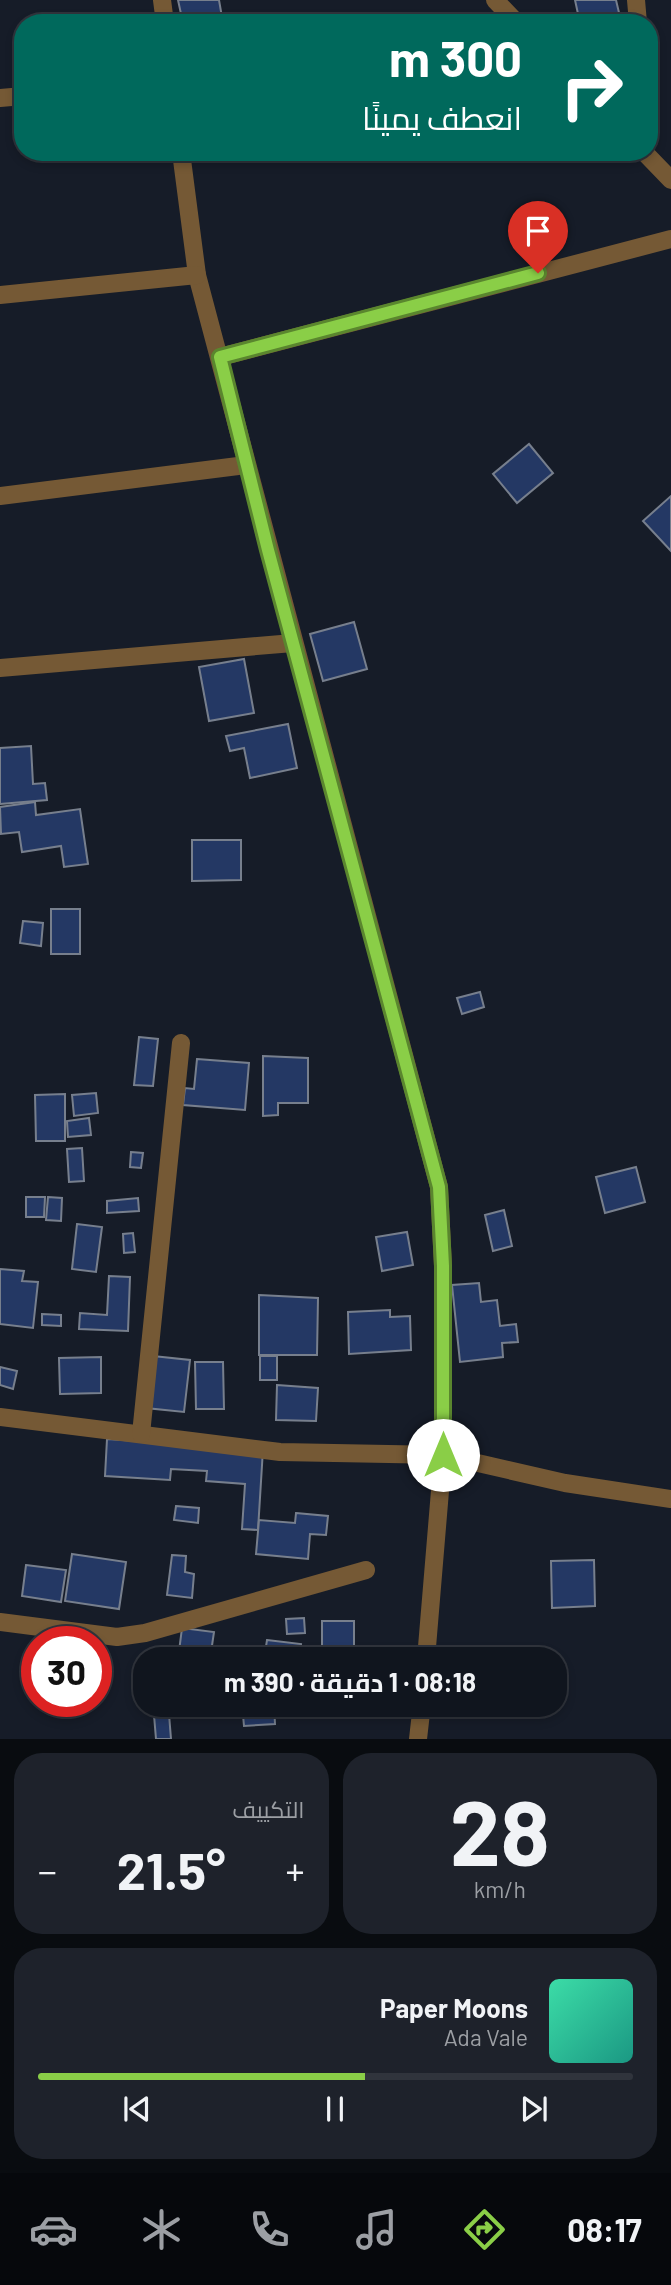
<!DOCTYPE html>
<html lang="ar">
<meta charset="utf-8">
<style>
:root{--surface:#10151e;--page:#1e222b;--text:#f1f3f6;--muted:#9c9fa4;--line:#30343c;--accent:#8ace47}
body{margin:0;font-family:Barlow,Cairo,sans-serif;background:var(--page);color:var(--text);direction:rtl;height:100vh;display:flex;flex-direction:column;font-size:26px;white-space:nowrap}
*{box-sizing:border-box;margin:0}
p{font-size:23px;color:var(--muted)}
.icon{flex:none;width:38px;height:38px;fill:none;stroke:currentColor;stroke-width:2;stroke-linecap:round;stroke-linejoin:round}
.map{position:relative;height:1739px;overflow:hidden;direction:ltr}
.sheet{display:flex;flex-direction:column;gap:14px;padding:14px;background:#090c10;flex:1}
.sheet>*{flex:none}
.hud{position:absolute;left:14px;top:14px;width:644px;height:147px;border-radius:28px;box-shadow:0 4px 10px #0003,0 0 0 2px var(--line);direction:rtl;background:#00695c;color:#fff;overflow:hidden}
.speed{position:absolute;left:21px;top:1626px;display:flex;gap:14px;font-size:35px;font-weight:700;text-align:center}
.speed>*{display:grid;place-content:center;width:91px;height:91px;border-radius:50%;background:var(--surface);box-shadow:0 4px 10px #0003,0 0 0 2px var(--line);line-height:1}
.speed .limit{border:10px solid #d22;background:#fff;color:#111}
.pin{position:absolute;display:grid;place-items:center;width:60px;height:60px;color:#fff;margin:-72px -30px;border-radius:50% 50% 50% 0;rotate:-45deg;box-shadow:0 0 7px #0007}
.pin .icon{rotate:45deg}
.me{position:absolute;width:77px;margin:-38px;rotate:0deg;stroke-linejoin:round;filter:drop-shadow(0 0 5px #0008)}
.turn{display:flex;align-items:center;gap:24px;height:147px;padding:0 21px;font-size:32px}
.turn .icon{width:91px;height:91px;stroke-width:2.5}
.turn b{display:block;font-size:49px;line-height:60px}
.big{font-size:52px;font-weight:700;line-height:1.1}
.sheet .card{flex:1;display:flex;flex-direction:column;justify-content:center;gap:10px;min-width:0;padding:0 24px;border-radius:28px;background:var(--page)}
.sheet .dial{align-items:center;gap:0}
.dial b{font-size:91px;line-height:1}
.song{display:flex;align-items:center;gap:21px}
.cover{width:84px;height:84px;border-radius:10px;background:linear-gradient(135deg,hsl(160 70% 55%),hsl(170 70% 35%))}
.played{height:7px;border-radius:4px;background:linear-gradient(90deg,var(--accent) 55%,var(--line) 55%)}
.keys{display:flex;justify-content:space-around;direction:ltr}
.heat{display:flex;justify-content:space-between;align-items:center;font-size:38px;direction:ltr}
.sheet .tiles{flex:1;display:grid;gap:14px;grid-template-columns:1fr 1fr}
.card:last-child{grid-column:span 2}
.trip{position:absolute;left:133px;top:1647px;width:434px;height:70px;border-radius:28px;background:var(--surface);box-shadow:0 4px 10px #0003,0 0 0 2px var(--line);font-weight:700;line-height:70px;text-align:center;direction:rtl}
.tab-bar{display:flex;height:112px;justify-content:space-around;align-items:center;background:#06080c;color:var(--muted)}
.tab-bar .icon{width:49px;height:49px}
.tab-bar .current{color:var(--accent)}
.tab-bar b{font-size:32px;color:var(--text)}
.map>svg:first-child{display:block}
.building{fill:#243864;stroke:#777f8d;stroke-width:2}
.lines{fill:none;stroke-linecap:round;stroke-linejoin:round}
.minor{stroke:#755935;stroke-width:18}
.route-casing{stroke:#5a862e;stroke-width:18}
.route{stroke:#8ace47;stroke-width:12}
</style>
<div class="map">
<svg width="671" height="1739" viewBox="0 0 671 1739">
<rect width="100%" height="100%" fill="#161c28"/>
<g class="building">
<polygon points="178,0 219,0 223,23 183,23"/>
<polygon points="575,0 616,0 620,17 580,23"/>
<polygon points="529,444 553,473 517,503 493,474"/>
<polygon points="671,496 671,551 643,521"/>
<polygon points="354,622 367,669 323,681 310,634"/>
<polygon points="244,659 254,713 209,721 199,667"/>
<polygon points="288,724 297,768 250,778 244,748 230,751 226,736"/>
<polygon points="31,746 33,784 45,783 47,800 0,804 0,748"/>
<polygon points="35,802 36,815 80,809 88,864 64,867 61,846 22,852 19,832 1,834 0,807"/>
<polygon points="192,840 241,840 241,880 192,881"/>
<rect x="51" y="909" width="29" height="45"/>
<polygon points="23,921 43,923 41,946 20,943"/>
<polygon points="480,992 484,1007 462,1014 457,998"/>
<polygon points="139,1037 158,1039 153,1086 134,1085"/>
<polygon points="263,1056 308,1058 308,1103 278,1103 278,1115 263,1116"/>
<polygon points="197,1059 249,1063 245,1110 183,1105 185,1088 194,1089"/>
<polygon points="96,1093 98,1113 74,1116 72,1095"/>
<polygon points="65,1094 65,1141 36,1141 35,1095"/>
<polygon points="89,1118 91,1135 68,1137 67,1121"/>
<polygon points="82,1148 84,1181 69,1182 67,1149"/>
<polygon points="131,1152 143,1153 141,1168 130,1167"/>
<polygon points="636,1167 645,1202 605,1213 596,1177"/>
<polygon points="26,1197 45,1197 44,1217 26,1217"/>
<polygon points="48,1197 62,1198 61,1221 46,1220"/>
<polygon points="138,1198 139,1211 107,1213 107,1201"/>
<polygon points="504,1210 512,1246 493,1251 485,1215"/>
<polygon points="77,1224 102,1227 96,1272 72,1269"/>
<polygon points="407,1232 413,1265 382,1271 376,1237"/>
<polygon points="133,1233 135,1252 124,1253 123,1234"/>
<polygon points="0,1269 24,1271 22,1281 38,1282 33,1328 0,1324"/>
<polygon points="109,1276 130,1277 128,1331 79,1329 80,1313 107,1315"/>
<polygon points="479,1283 481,1302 497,1300 500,1326 516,1324 518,1342 502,1343 503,1357 460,1362 452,1285"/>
<polygon points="259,1295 318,1298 317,1355 259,1355"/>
<polygon points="390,1310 390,1317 410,1316 411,1350 349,1354 348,1312"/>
<polygon points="42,1314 61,1315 61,1326 42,1325"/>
<polygon points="153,1356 190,1360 184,1412 146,1408"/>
<rect x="260" y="1356" width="17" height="24"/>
<polygon points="101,1357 101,1393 60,1394 59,1358"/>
<polygon points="195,1362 223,1362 224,1409 196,1409"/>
<polygon points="0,1367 17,1371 13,1389 0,1385"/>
<polygon points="277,1385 318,1388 316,1421 276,1420"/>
<polygon points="107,1439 263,1449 258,1530 242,1529 245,1484 206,1481 207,1471 171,1469 170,1480 105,1476"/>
<polygon points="176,1506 199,1508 198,1523 174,1520"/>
<polygon points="296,1513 328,1516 326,1535 310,1534 308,1559 256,1554 259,1520 295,1523"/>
<polygon points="72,1554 126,1562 119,1609 65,1601"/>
<polygon points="172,1555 186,1556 185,1572 194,1574 192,1598 167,1595"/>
<polygon points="594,1560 595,1606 552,1608 551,1561"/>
<polygon points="26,1565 66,1570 61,1602 22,1596"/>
<polygon points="304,1618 305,1633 287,1634 286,1619"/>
<rect x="322" y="1621" width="32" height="34"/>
<polygon points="182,1628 214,1632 210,1659 178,1659"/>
<polygon points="267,1640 301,1644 299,1659 264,1659"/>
<polygon points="242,1704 274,1704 275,1724 244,1726"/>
<polygon points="169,1714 171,1739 156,1739 154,1715"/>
</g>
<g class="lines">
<g class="minor">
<polyline points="162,0 165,23"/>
<polyline points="495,0 517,23"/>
<polyline points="636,0 638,23"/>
<polyline points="0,98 23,96"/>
<polyline points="181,152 197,275 439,1187 443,1266 443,1455 426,1659"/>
<polyline points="644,152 671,180"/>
<polyline points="0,295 197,275"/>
<polyline points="220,357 671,239"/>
<polyline points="0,496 246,465"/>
<polyline points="0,668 293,643"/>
<polyline points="0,1417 280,1452 443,1455 565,1483 671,1499"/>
<polyline points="141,1434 181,1043"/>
<polyline points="0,1622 117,1637 145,1633 366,1570"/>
<polyline points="418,1739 422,1704"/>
</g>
</g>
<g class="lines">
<g class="route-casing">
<polyline id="route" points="443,1455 443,1266 439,1187 268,550 220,357 538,273"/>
</g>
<use href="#route" class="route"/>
</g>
</svg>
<div class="speed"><div class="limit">30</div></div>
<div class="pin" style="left:538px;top:273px;background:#d93025"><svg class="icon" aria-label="arrive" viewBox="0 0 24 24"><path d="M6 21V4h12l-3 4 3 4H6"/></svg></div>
<svg class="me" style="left:443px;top:1455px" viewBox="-20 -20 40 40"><circle r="19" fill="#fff"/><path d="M0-13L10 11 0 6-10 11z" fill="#8ace47"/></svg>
<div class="trip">08:18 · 1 دقيقة · 390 m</div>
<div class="hud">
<div class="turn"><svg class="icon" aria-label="right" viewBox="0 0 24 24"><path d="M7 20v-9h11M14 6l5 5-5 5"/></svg><div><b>300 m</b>انعطف يمينًا</div></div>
</div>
</div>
<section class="sheet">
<div class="tiles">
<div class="card dial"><b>28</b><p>km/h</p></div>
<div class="card"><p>التكييف</p>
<div class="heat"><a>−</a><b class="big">21.5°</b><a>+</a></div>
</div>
<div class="card">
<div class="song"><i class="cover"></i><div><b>Paper Moons</b><p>Ada Vale</p></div></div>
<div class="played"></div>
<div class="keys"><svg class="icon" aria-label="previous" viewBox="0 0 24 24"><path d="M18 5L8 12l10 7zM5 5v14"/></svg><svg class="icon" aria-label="pause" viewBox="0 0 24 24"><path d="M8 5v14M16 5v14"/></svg><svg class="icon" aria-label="next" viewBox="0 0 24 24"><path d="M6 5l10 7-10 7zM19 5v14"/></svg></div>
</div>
</div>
</section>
<nav class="tab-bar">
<b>08:17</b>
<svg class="icon current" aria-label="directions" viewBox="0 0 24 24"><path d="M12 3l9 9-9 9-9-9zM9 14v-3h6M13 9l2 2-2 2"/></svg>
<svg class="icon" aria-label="music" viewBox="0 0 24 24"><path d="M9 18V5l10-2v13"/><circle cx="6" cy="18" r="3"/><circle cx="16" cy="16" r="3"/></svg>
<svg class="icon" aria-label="phone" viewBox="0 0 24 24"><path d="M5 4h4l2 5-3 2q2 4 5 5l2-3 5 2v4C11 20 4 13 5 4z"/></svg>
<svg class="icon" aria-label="climate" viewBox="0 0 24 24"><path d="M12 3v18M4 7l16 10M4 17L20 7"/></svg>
<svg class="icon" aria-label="car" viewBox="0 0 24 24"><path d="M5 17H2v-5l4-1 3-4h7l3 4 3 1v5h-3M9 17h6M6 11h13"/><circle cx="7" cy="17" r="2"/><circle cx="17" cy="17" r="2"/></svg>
</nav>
